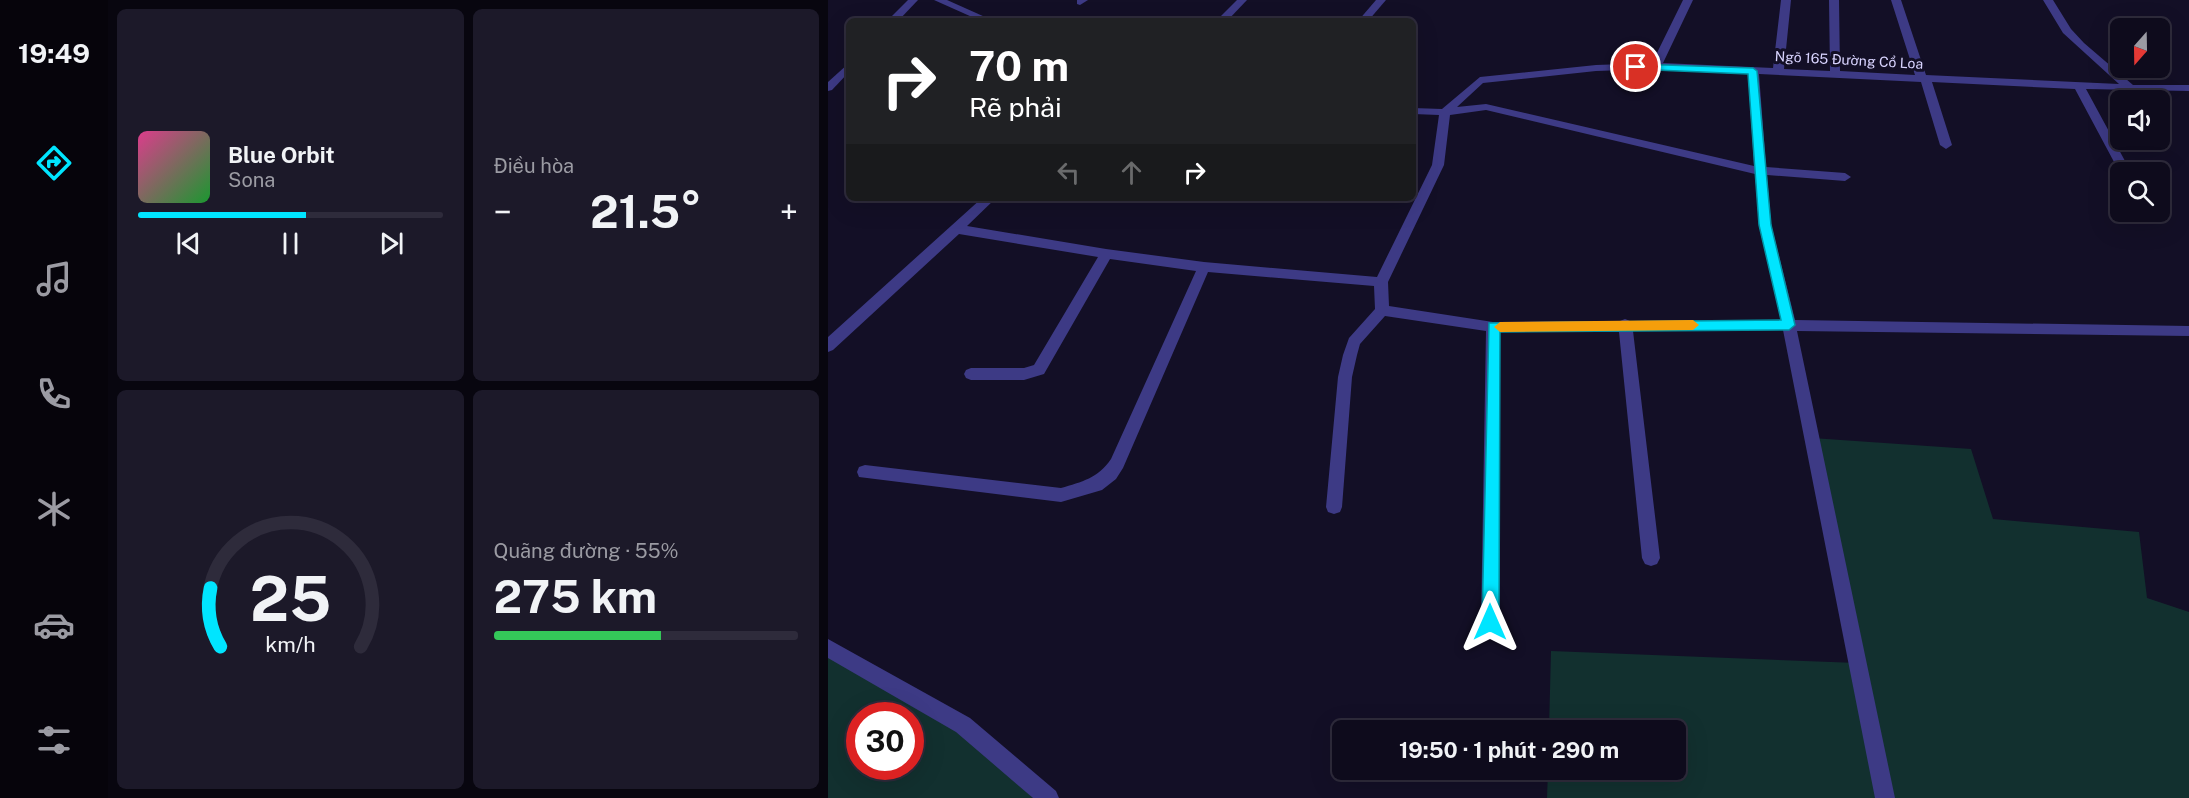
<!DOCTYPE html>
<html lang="vi">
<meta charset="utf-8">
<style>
:root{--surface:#0e0b1c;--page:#1c1929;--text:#f1f3f6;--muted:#9b9ba3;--line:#2e2b3b;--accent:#00e5ff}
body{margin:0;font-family:"Public Sans",sans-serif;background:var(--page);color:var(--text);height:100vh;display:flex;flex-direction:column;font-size:22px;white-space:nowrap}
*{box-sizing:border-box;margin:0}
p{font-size:20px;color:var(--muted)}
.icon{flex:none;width:33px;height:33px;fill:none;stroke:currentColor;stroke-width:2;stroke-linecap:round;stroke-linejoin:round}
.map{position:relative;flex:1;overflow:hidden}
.panel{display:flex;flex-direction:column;gap:9px;padding:9px;background:#08060f;width:720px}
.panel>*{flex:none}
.guide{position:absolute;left:18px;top:18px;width:570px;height:183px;border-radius:9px;box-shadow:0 6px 24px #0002,0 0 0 2px var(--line);background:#202124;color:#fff;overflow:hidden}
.needle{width:39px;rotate:200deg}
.tools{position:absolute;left:1282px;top:18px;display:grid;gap:12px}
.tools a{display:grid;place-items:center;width:60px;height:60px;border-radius:9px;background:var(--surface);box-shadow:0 6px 24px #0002,0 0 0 2px var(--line);font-size:30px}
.speed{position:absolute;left:18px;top:702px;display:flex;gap:12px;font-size:30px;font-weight:700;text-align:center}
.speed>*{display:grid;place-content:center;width:78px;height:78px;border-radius:50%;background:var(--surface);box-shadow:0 6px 24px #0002,0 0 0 2px var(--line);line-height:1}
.speed .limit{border:9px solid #d22;background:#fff;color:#111}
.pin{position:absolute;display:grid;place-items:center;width:51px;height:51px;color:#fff;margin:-26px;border:3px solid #fff;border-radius:50%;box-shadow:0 2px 6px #0007}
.me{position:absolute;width:66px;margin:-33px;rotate:0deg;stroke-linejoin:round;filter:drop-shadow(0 0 4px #0008)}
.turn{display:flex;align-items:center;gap:21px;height:126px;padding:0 24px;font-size:27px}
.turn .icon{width:78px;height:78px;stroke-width:2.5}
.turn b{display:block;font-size:42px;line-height:51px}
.lanes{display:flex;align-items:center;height:57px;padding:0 24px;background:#0003;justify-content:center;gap:30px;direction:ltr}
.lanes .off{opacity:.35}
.big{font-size:45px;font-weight:700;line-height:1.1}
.panel .card{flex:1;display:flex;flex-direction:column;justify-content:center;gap:9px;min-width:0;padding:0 21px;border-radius:9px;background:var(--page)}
.panel .dial{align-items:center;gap:0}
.dial svg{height:156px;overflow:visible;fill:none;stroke:var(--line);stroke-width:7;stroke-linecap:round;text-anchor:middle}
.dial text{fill:var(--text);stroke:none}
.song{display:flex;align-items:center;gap:18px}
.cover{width:72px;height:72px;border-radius:9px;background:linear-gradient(135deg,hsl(330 70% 55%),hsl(130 70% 35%))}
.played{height:6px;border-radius:3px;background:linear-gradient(90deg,var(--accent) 55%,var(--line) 55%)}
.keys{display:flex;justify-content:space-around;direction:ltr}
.heat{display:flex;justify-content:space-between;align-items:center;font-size:33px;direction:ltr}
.charge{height:9px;border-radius:4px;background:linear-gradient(90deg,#34c759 55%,var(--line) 0)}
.panel .tiles{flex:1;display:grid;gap:9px;grid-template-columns:repeat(2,1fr)}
.trip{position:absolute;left:504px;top:720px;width:354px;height:60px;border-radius:9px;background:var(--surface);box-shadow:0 6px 24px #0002,0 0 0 2px var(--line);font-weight:700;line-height:60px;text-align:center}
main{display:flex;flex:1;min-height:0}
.tab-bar{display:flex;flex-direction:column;width:108px;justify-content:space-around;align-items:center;background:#06040b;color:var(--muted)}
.tab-bar .icon{width:42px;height:42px}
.tab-bar .on{color:var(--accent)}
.tab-bar b{font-size:27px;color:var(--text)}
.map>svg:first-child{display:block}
.green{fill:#12302f;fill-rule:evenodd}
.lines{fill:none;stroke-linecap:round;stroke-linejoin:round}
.minor{fill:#3d3a85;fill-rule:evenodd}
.route{fill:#00e5ff;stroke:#0095a6;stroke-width:1.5}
.slow{fill:#f59e0b}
.labels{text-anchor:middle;stroke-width:6;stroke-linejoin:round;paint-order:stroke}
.far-street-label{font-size:14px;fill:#d9d4ff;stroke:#130f26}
</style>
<main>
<nav class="tab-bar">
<b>19:49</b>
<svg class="icon on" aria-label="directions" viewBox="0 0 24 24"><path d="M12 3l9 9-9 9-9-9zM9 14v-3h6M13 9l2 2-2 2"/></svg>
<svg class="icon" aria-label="music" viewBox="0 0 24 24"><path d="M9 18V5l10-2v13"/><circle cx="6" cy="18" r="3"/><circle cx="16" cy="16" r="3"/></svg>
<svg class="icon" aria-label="phone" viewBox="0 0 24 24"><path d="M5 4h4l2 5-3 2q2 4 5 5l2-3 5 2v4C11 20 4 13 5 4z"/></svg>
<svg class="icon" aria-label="climate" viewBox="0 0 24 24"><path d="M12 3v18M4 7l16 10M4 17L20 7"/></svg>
<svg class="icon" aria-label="car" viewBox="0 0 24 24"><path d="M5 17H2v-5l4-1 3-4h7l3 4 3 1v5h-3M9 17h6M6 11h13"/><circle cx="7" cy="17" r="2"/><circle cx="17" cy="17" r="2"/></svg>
<svg class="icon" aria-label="filters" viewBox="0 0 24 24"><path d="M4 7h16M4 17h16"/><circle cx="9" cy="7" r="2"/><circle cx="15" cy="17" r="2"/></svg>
</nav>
<section class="panel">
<div class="tiles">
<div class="card">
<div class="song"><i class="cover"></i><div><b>Blue Orbit</b><p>Sona</p></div></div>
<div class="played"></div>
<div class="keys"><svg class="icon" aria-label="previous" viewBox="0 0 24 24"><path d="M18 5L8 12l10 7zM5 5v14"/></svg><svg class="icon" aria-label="pause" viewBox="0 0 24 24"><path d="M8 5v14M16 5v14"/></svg><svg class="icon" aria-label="next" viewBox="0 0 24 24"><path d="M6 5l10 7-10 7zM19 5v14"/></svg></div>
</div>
<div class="card"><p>Điều hòa</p>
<div class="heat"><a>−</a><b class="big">21.5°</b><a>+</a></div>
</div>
<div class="card dial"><svg viewBox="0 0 100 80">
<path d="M14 69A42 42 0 1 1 86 69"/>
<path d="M14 69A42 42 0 0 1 9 39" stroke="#00e5ff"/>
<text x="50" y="56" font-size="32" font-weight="700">25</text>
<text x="50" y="72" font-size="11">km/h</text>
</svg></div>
<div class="card"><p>Quãng đường · 55%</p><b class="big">275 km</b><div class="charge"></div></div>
</div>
</section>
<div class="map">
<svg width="1361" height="798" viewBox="0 0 1361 798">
<rect width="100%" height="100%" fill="#130f26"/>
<g class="green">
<polygon points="984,438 1143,449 1165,519 1311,532 1319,598 1361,612 1361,798 719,798 720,770 848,770 848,730 721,730 723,651 1029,663"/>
<path d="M0 648 135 725 205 798H0ZM32 716H82V766H32Z"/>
</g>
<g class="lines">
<g class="minor">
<polygon points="80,0 90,0 70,21 59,21"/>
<polygon points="106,0 119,0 166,21 153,21"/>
<polygon points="249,0 260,0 252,5 249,4"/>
<polygon points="409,0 419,0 399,21 388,21"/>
<polygon points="548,0 558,0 540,21 530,21"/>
<path d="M855 0H865L835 63 945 68 953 0H963L956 69 1002 71 1001 0H1011L1012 71 1087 75 1063 0H1073L1098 75 1291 84 1235 33 1215 0H1225L1243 29 1256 43 1305 85H1361V91L1258 89 1303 172H1293V175L1247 89 1104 82 1124 145 1118 149 1112 145 1093 82 931 74 938 167 1017 173 1023 177 1017 181 939 175 943 224 967 320 1361 326V336L969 331 1067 798H1047L955 330 805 331 832 558 829 564 823 566 817 564 814 558 791 332H672L671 622 668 628 662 631 656 628 653 622 658 331 557 316 532 344 529 355 524 377 514 507 512 512 506 514 500 512 498 507 510 377 515 355 521 338 547 309 546 286 380 272 295 468 288 479 274 490 233 502 31 477 29 472 31 467 37 465 233 488C254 482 270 478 283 459L368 271 282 259 216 374 196 380H143L138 378 136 374 138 370 143 368H196L206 365 270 257 131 234 5 350 0 352V337L154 198H168L139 226 278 249 376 262 549 277 604 165 611 115 585 114V108L614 109 652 77 768 65 824 63ZM828 69 920 73 926 166 658 104 629 107 655 83 768 71ZM658 110 927 174 931 224 953 320 802 321 797 319 792 321 665 322 561 306 560 282 616 165 622 115Z"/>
<polygon points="21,63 21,72 4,90 0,91 0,82"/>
<polygon points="0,639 142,718 228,791 231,798 205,798 128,732 0,658"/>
</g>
</g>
<polygon class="route" points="808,64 925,68 929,71 943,225 967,325 961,330 672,332 671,622 668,628 662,630 657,628 654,622 661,323 953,320 931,225 920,74 805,69 805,65"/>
<polygon class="slow" points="865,320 871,325 865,330 672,332 666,327 672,322"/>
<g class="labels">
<g class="far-street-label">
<text transform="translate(1021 60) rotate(3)" y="5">Ngõ 165 Đường Cổ Loa</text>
</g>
</g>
</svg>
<div class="tools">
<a><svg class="needle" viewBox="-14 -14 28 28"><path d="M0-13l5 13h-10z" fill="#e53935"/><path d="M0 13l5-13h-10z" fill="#9b9ba3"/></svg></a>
<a><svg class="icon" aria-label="sound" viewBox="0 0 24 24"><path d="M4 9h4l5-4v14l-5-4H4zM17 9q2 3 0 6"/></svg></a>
<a><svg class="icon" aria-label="search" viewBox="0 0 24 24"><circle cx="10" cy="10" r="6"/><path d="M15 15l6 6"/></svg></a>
</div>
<div class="speed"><div class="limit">30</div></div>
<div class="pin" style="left:808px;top:67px;background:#d93025"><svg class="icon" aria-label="arrive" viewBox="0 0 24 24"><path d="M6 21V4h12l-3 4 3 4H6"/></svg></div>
<svg class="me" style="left:662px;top:622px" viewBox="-20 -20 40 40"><path d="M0-17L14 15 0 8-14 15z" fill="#00e5ff" stroke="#fff" stroke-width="4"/></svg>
<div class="trip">19:50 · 1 phút · 290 m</div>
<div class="guide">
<div class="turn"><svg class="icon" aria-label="right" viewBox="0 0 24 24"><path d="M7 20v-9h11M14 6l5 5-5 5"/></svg><div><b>70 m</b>Rẽ phải</div></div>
<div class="lanes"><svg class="icon off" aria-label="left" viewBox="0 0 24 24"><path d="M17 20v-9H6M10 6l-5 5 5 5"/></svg><svg class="icon off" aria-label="ahead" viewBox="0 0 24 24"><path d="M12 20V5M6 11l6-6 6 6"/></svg><svg class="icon" aria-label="right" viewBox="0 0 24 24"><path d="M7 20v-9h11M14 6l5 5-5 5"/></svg></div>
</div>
</div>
</main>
